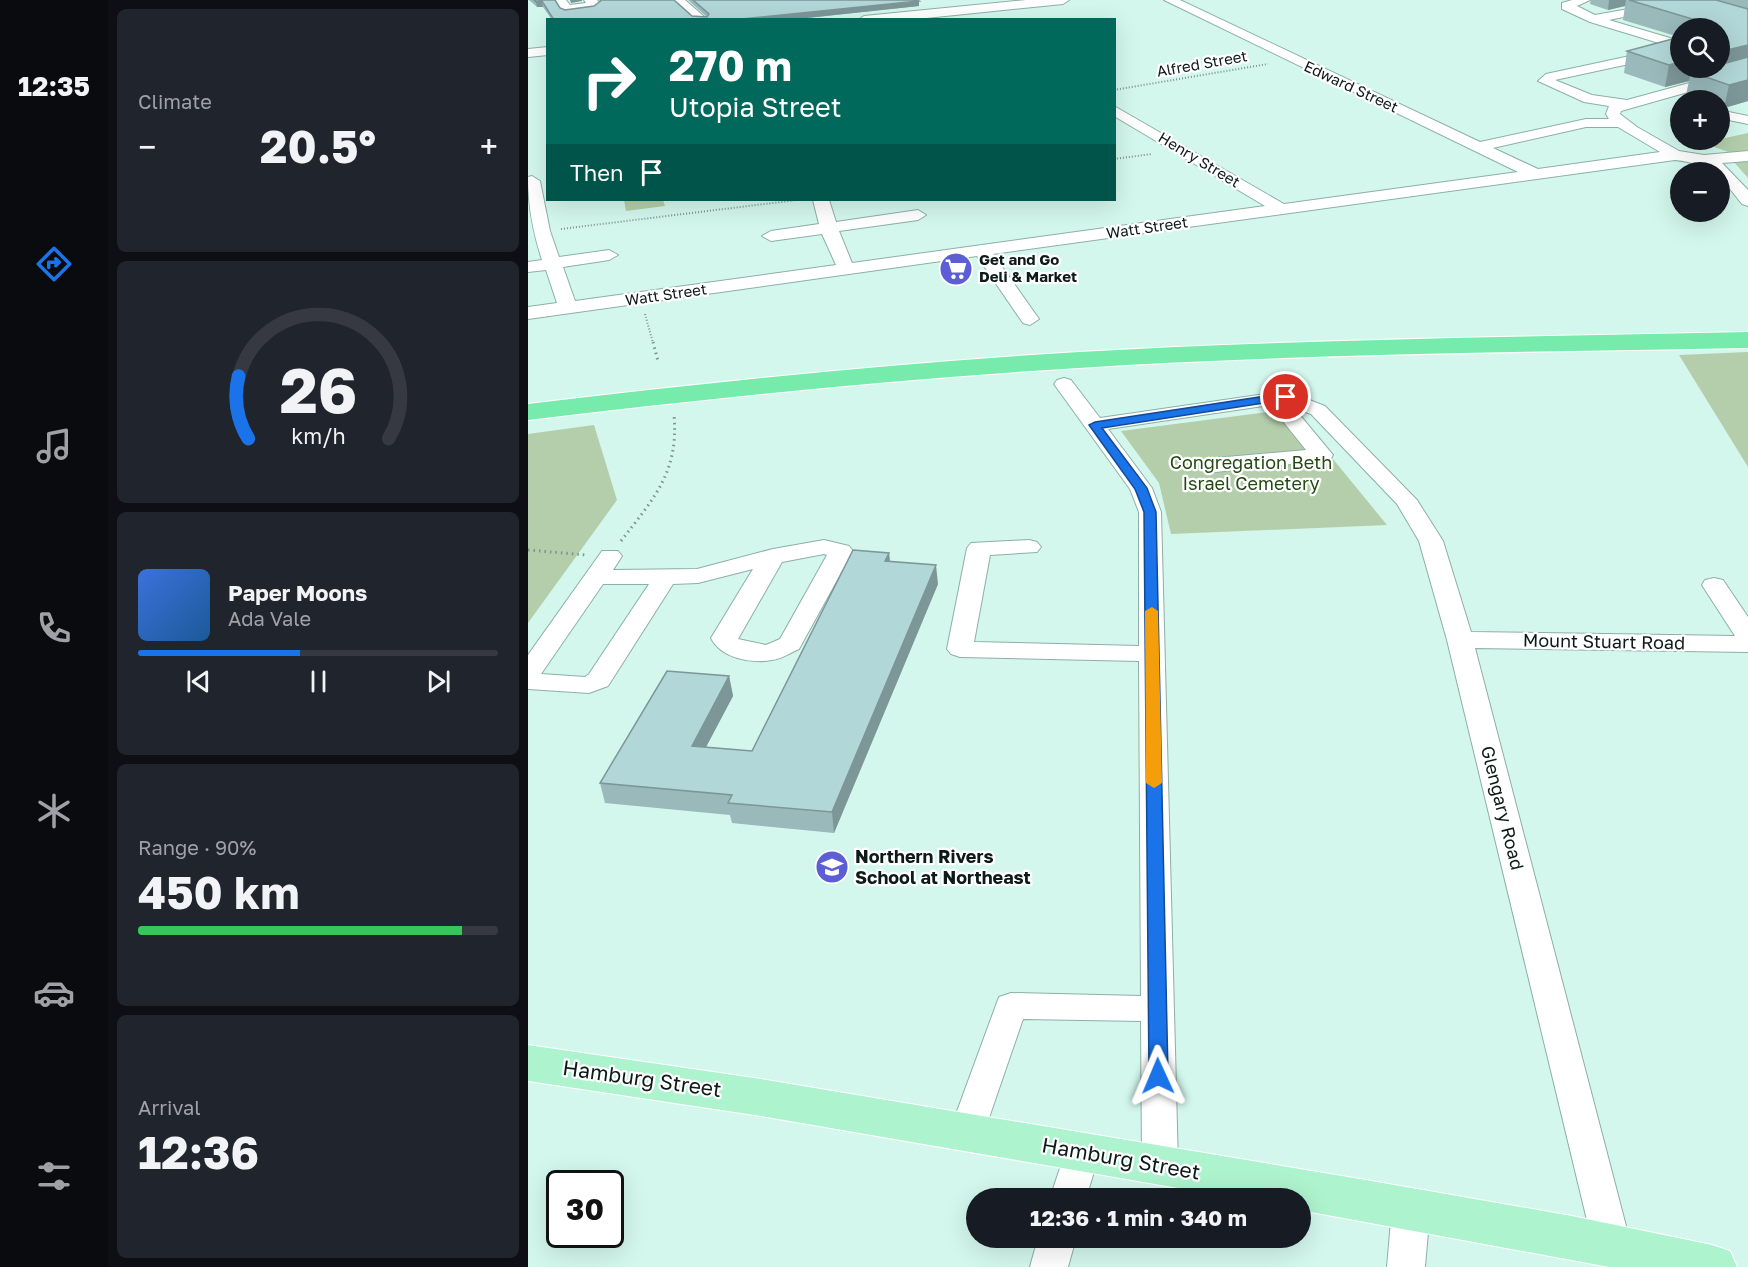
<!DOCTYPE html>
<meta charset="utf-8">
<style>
:root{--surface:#171b24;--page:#20242c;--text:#f1f3f6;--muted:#9ea1a6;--line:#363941;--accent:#1a73e8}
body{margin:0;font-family:"Golos Text",sans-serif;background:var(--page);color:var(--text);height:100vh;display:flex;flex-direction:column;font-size:22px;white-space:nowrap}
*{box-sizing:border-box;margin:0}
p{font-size:20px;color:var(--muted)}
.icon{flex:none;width:33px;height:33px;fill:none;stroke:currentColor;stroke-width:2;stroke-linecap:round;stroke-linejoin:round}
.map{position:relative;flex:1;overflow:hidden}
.details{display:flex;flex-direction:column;gap:9px;padding:9px;background:#0d0f14;width:420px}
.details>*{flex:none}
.top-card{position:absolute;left:18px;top:18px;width:570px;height:183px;border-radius:0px;box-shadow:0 6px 24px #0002;background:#00695c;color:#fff;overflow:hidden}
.fabs{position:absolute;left:1142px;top:18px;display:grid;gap:12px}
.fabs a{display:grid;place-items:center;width:60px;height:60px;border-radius:50%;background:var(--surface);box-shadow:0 6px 24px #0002;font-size:30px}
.speed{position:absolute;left:18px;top:1170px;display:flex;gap:12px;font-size:30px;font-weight:700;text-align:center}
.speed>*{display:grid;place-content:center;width:78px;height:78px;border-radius:50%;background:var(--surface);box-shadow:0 6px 24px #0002;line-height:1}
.speed .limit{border:3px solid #111;border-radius:9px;background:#fff;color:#111}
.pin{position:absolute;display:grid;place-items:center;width:51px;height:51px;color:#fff;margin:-26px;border:3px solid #fff;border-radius:50%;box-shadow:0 2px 6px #0007}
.me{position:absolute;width:66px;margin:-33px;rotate:359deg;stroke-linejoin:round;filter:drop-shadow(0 0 4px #0008)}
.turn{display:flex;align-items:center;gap:21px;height:126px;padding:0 24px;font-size:27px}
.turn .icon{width:78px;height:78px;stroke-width:2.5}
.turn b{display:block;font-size:42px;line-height:51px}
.then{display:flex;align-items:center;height:57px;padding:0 24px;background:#0003;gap:12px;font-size:22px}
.big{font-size:45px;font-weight:700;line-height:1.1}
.details .tile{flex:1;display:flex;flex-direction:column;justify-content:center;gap:9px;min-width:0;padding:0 21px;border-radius:9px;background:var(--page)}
.details .dial{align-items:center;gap:0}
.dial svg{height:156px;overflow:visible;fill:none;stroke:var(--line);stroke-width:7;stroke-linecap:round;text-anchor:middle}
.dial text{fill:var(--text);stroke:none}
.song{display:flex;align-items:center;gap:18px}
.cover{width:72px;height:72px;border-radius:9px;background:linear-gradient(135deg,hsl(220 70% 55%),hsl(210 70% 35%))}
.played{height:6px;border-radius:3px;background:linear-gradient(90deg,var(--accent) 45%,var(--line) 45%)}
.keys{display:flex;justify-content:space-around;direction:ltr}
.heat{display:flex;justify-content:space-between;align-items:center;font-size:33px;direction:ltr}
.charge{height:9px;border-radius:4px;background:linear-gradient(90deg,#34c759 90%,var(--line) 0)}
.trip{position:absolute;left:438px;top:1188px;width:345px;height:60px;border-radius:30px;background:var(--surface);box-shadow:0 6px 24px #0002;font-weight:700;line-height:60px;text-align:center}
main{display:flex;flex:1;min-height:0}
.dock{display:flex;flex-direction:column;width:108px;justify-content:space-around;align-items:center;background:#090b0e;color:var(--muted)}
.dock .icon{width:42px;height:42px}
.dock .active{color:var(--accent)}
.dock b{font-size:27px;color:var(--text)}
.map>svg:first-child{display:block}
.green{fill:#b4ceab}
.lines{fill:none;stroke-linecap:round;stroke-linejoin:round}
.minor-casing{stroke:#8dafa6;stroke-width:2}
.major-casing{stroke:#fff;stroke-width:2}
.highway-casing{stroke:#fff;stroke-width:2}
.path-far1{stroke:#7b958e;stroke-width:2;stroke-dasharray:1 2;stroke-linecap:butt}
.path{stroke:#7b958e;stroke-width:3;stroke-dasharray:1.5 4;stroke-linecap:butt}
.minor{fill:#fff;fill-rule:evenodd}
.major{fill:#adf3cd;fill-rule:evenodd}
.highway{fill:#76ebab;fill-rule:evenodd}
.wall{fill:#99b9ba;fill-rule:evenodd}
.shaded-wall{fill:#7d9697}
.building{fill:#b2d7d8;stroke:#7d9697;stroke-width:1.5}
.route{fill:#1a73e8;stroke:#114b97;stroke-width:1.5}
.slow{fill:#f59e0b}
.labels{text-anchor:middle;stroke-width:4.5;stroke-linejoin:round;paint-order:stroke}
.far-street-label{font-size:15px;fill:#0d1b18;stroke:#fff}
.far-poi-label{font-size:15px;font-weight:bold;fill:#0d1b18;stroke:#fff;text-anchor:start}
.park-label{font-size:18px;fill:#234a12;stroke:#fff}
.street-label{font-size:18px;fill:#0d1b18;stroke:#fff}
.poi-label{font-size:18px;font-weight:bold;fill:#0d1b18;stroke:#fff;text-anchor:start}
.near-street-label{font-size:21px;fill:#0d1b18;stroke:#fff}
</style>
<main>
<nav class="dock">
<b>12:35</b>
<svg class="icon active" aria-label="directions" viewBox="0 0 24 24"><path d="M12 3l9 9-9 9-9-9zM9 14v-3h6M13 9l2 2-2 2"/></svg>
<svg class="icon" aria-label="music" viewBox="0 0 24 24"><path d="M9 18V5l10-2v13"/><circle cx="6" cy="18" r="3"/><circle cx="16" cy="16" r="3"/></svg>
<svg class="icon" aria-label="phone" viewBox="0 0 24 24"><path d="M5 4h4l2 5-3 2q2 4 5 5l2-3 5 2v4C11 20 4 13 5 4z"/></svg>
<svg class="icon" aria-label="climate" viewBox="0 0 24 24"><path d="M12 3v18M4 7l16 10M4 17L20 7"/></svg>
<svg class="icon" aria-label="car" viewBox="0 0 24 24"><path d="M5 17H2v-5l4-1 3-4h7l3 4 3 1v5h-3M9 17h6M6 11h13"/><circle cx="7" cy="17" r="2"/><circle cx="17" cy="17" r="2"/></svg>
<svg class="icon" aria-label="filters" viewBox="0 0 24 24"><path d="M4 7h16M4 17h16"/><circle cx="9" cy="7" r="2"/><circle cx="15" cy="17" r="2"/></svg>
</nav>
<section class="details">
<div class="tile"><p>Climate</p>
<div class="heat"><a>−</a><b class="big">20.5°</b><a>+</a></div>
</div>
<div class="tile dial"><svg viewBox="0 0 100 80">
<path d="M14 69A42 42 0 1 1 86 69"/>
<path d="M14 69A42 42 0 0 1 9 37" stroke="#1a73e8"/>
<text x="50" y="56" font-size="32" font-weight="700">26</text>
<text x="50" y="72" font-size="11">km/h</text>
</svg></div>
<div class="tile">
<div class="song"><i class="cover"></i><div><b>Paper Moons</b><p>Ada Vale</p></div></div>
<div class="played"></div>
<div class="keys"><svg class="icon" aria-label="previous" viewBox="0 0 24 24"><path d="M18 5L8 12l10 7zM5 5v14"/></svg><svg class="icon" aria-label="pause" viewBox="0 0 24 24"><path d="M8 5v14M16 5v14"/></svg><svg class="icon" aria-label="next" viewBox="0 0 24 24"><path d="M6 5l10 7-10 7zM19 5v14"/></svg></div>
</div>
<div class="tile"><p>Range · 90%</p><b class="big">450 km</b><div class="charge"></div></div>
<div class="tile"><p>Arrival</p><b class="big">12:36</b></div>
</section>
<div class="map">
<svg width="1220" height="1267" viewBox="0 0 1220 1267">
<rect width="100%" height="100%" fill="#d3f7ed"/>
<g class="green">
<polygon points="1220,133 1220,178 1205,161 1206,154 1175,143"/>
<polygon points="96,200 135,200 137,206 98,211"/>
<polygon points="1220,352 1220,467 1151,355"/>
<polygon points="764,409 859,525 643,534 631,483 593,431"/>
<polygon points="66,425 89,500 0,623 0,434"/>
</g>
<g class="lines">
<g class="minor-casing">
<g id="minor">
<polygon points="26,0 38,0 42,5 58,3 56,0 69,0 73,5 67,9 39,13 35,12"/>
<polygon points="144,0 157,0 180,20 166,20"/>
<polygon points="498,0 541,0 535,4 379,20 330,20 336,16"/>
<path d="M636 0H652L952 142 1058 119H1081L1078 114 1081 106 1056 102 1010 81 1018 74 1144 47 1062 22 1034 9V3L1044 0H1062L1049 6 1067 15 1134 3V9L1081 20 1152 41V53L1027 80 1064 95 1099 100 1220 67V75L1093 111 1092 114 1109 127 1151 151 1176 155 1220 151V161L1194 163 1220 190V206L1214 204C1192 176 1185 164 1147 160L465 254 511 319 502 325 495 323 449 256 0 319V307L29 303 18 270 0 272V262L14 260C5 232 0 207 0 177L4 176 12 181 22 231 31 257 81 250 90 255 81 260 35 267 47 301 308 265 294 234 243 241 234 236 243 231 291 224 285 200H301L308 222 390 210 398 215 390 220 311 231 324 263 737 206 586 116V106L756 204 990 172ZM1058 127H1090L1132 152 1010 169 965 148Z"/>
<polygon points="20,47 20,55 0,57 0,49"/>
<polygon points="1191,110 1220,116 1220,124 1191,118"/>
<polygon points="536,378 543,380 572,418 758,391 797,406 889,500 915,541 943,632 1207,636 1174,585 1177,580 1186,578 1195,580 1220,617 1220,652 947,648 1103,1245 1098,1257 1084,1262 1070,1257 1065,1245 919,640 891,541 869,504 783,414 766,408 805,455 802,460 687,472 679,470 676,465 679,460 687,458 778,450 742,405 580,429 624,488 633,512 650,1165 645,1176 632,1180 619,1176 614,1165 613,1021 495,1019 452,1144 439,1148 426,1144 421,1133 471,997 483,993 613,996 611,661 432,657 423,654 419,649 439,548 443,543 501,540 509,542 513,547 509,552 462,555 446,642 611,646 611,512 602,489 526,384 529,380"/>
<path d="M296 540 321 546 325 551 271 649C262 653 253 659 244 660 223 664 193 658 183 638L225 569 170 583 145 584 80 686 61 693 0 689V655L74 551H90L94 556 85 570 169 569 245 549ZM296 554 299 555 252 639 238 645 210 639 254 562ZM75 584H121L61 674 57 677 13 674Z"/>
<polygon points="554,1137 567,1141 572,1152 558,1198 522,1198 541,1141"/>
<polygon points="883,1193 896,1198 902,1209 897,1267 859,1267 864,1209 870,1198"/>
<polygon points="510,1238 548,1238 540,1267 502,1267"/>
</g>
</g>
<g class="major-casing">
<polygon id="major" points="0,1045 233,1079 832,1179 1044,1216 1184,1245 1202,1251 1209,1267 1081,1267 772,1210 772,1198 708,1198 233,1116 0,1081"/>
</g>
<g class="highway-casing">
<path id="highway" d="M1220 332V348C997 352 773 354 551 368 366 379 183 398 0 420V404C183 382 366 363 551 352 773 339 997 337 1220 332Z"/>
</g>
<g class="path-far1">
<polyline points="586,90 740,64"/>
<polyline points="586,159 624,154"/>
<polyline points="33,229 269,200"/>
<polyline points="117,314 125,343"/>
</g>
<g class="path">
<polyline points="125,342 130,361"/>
<path d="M93 541C126 498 151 472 146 415"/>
<polyline points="0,550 58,555"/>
</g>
<use href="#minor" class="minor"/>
<use href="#major" class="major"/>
<use href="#highway" class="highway"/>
</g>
<g class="wall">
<polygon points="1,0 27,0 32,8 37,10 66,6 72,2 71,0 146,0 164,16 179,17 160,0 389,0 391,1 391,6 260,20 24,20 15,7 9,7"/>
<path d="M1063 0H1220V101L1196 108 1191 106V100H1175L1158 95 1161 81 1137 87 1096 73 1099 51 1151 37 1095 20 1097 6 1080 10 1062 4ZM1152 28H1191L1152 68Z"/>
<polygon points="361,553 362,562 410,584 306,833 204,823 202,815 77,803 72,783 201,676 205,696 178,747 224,751"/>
</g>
<g class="shaded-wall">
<polygon points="42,0 54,0 54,1 43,3"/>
<polygon points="1081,0 1098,0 1097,6 1080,10"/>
<polygon points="14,1 15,7 9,7 8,2"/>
<polygon points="391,1 391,6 260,20 204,20"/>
<polygon points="1220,45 1220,66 1163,72 1161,81 1137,87 1141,65 1152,62 1152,68 1191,68 1191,52"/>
<polygon points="1220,80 1220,101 1196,108 1201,85"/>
<polygon points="361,553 363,572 357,561"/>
<polygon points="408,565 410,584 306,833 304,812"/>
<polygon points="201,676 205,696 168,766 164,746"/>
</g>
<g class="building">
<polygon points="6,0 27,0 32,8 37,10 66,6 74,0 146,0 164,16 179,17 181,14 165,0 389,0 391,1 204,20 26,20 14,1 8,2"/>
<polygon points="1101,0 1188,0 1220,9 1220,45 1191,52 1191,28 1185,28 1191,27"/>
<polygon points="1152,37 1152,62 1141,65 1099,51"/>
<polygon points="1220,57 1220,80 1201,85 1163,72 1180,68 1191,68 1191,65"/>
<polygon points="325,550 361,553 357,561 408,565 304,812 200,803 204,795 72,783 139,671 201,676 164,746 224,751"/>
</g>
<polygon class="route" points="758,393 762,394 762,399 574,428 619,488 628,512 640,1076 637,1081 630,1083 624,1081 621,1076 616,512 607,489 561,425 567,422"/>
<polygon class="slow" points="624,607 630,611 634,783 626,788 618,783 617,611"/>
<defs>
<g id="supermarket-disc" transform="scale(1.725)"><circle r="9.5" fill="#5c5ed6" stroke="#fff"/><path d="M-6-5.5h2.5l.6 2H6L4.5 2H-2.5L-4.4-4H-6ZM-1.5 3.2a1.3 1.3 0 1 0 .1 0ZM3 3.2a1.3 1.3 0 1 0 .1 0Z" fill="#fff"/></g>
<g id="school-disc" transform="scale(1.725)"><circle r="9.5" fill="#5c5ed6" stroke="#fff"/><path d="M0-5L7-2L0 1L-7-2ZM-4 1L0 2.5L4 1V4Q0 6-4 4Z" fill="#fff"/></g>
</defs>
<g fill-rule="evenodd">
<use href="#supermarket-disc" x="428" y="269"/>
<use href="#school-disc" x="304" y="867"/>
</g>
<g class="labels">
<g class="far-street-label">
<text transform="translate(674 64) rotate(-10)" y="5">Alfred Street</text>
<text transform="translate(823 87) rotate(25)" y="5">Edward Street</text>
<text transform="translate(671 160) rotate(31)" y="5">Henry Street</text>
<text transform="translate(619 228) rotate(-8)" y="5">Watt Street</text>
<text transform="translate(138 295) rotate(-8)" y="5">Watt Street</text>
</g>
<g class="far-poi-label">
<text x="451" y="265">Get and Go<tspan x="451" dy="17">Deli &amp; Market</tspan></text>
</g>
<g class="park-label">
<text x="723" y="469">Congregation Beth<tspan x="723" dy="21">Israel Cemetery</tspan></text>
</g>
<g class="street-label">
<text transform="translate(1076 642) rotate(1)" y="6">Mount Stuart Road</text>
<text transform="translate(974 808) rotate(76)" y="6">Glengary Road</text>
</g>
<g class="poi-label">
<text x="327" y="863">Northern Rivers<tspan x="327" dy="21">School at Northeast</tspan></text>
</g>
<g class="near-street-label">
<text transform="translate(114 1079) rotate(8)" y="7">Hamburg Street</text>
<text transform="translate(593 1159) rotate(10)" y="7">Hamburg Street</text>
</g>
</g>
</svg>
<div class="fabs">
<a><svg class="icon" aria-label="search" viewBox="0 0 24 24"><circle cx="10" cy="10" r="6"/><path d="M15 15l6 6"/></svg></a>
<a>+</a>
<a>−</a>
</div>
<div class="speed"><div class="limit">30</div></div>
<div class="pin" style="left:758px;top:397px;background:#d93025"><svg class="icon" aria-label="arrive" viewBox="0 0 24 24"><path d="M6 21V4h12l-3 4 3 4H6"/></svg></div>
<svg class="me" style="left:630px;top:1076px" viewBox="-20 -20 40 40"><path d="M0-17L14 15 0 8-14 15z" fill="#1a73e8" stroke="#fff" stroke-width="4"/></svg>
<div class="trip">12:36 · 1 min · 340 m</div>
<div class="top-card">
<div class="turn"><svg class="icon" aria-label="right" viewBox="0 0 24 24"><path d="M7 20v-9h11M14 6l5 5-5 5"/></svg><div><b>270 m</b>Utopia Street</div></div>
<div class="then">Then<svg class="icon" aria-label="arrive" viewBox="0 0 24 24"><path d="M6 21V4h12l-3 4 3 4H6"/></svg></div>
</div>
</div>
</main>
